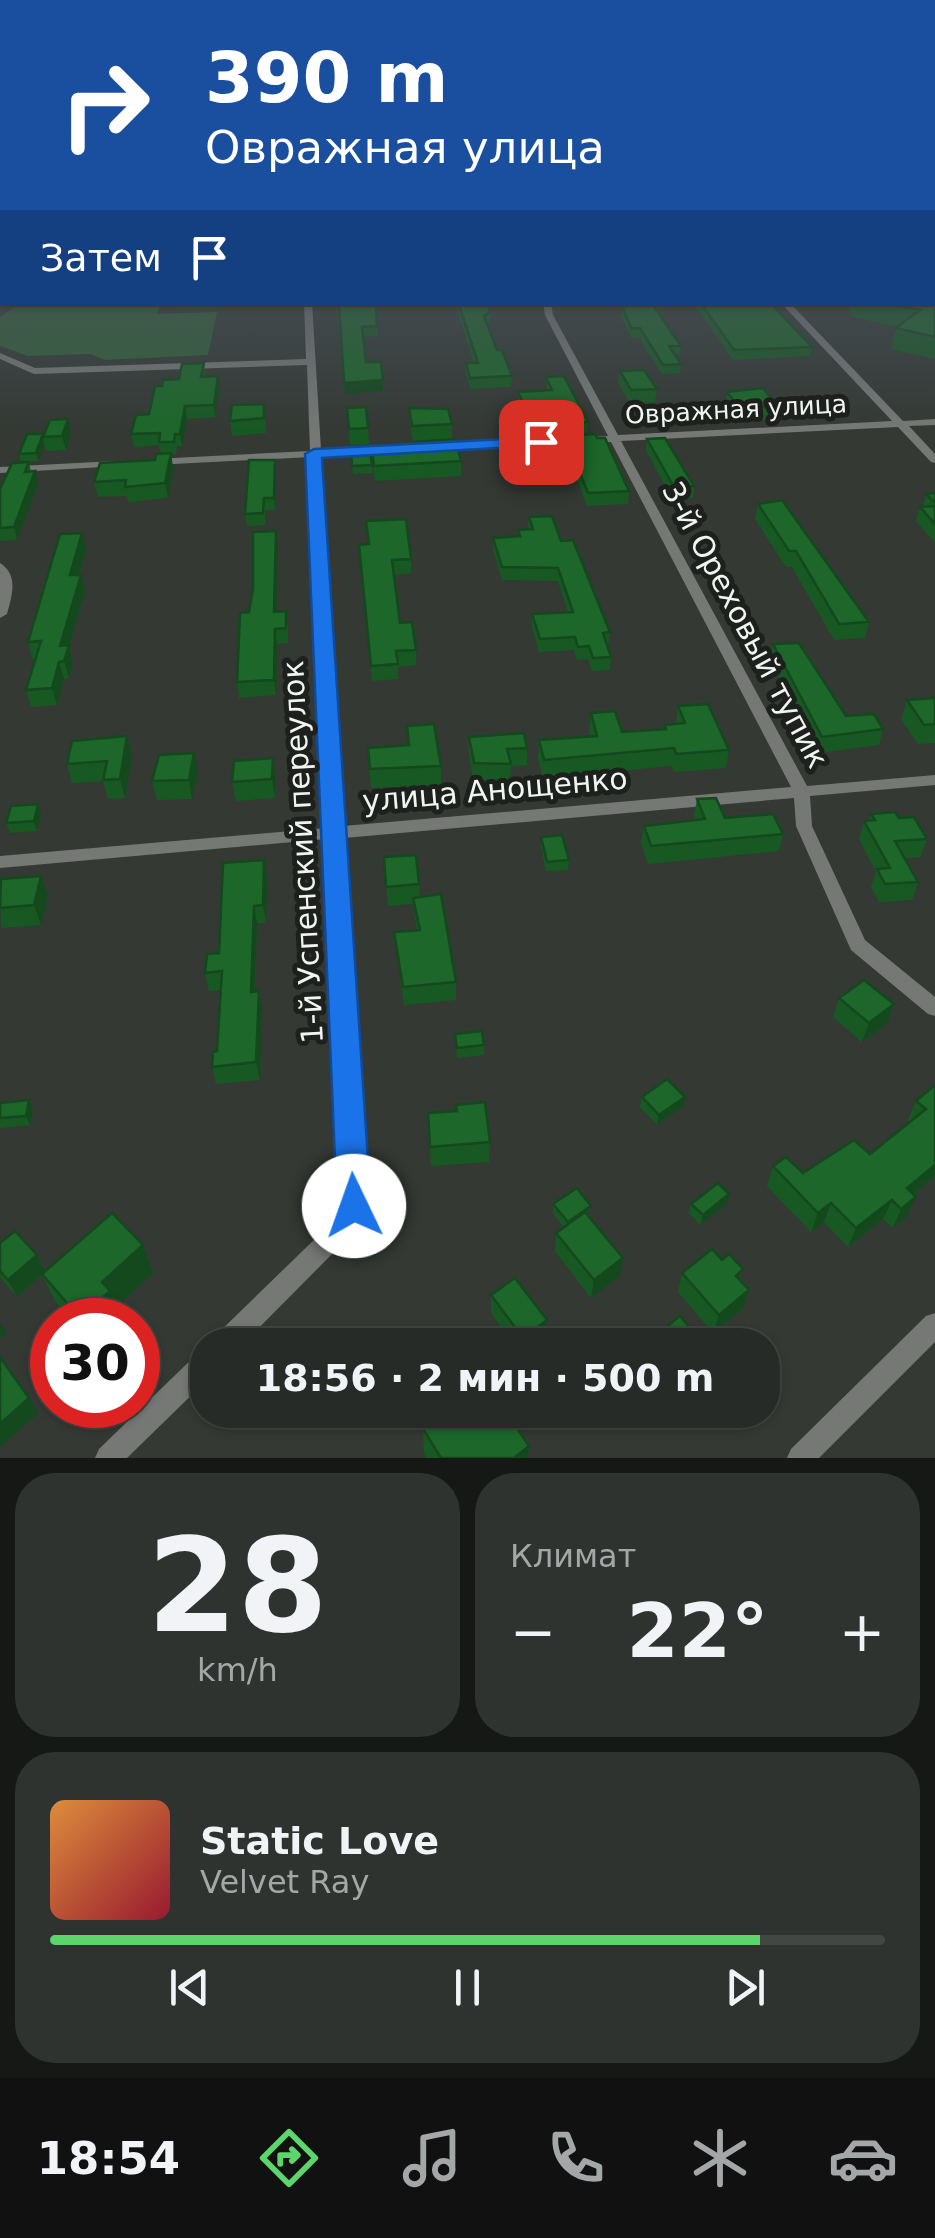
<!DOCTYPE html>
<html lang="ru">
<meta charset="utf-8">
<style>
:root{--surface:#272b27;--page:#2f332f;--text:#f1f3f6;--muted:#a4a7a7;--line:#434744;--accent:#5cd56d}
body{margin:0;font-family:"DejaVu Sans",sans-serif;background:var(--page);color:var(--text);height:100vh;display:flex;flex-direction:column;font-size:38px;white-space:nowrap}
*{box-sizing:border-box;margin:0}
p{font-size:32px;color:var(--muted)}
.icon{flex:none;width:55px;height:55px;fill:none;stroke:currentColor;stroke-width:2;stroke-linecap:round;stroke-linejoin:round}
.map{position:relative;height:1458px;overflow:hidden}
.drawer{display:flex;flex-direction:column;gap:15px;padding:15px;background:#151815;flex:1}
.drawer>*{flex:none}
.guide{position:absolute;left:0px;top:0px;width:935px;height:305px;box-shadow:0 2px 8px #0004,0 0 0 2px var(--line);background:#1a4fa0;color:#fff;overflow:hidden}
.speed{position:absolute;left:30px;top:1298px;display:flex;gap:20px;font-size:50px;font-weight:700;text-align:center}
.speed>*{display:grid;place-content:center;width:130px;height:130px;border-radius:50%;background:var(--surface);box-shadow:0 2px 8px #0004,0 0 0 2px var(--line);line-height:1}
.speed .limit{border:15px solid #d22;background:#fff;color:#111}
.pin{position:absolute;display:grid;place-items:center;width:85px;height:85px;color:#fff;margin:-42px;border-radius:20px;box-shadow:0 5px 15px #0006}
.me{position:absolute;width:110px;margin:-55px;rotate:357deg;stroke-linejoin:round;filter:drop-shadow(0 0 8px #0008)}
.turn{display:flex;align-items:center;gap:35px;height:210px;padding:0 40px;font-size:45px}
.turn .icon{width:130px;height:130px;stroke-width:2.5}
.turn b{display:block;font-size:70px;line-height:85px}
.then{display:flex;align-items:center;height:95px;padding:0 40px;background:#0003;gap:20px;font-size:38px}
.big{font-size:75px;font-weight:700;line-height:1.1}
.drawer .widget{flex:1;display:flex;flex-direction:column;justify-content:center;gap:15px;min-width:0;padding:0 35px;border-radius:40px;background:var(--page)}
.drawer .dial{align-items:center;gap:0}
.dial b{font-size:130px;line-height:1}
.song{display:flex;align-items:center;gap:30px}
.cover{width:120px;height:120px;border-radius:15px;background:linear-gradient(135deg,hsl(30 70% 55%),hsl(350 70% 35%))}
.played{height:10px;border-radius:5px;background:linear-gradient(90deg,var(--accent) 85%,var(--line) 85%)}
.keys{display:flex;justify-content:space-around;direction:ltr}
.heat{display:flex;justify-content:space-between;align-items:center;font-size:55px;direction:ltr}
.drawer .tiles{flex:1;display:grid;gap:15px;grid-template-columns:1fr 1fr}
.widget:last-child{grid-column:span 2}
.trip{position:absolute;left:190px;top:1328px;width:590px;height:100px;border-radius:40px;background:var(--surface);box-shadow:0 2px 8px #0004,0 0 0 2px var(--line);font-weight:700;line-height:100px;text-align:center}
.tabs{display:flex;height:160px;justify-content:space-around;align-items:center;background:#101110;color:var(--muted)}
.tabs .icon{width:70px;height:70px}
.tabs .selected{color:var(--accent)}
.tabs b{font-size:45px;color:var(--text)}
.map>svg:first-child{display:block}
.green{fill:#316036}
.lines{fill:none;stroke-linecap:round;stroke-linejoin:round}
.street{fill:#767876;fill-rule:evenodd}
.wall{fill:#185923}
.shaded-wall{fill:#14481d}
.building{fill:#1c6729;stroke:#14481d;stroke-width:2.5}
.route{fill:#1a73e8;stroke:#114b97;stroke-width:2.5}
.labels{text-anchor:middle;stroke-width:10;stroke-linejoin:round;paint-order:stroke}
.far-street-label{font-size:25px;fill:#f1f5f1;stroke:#1d201d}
.street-label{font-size:30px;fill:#f1f5f1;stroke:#1d201d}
</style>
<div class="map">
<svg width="935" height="1458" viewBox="0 0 935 1458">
<rect width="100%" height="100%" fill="#343934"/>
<polygon class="green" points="21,302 160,303 157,314 217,312 208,355 105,360 90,354 28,356 0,346 0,317"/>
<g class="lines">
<g class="street">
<rect x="932" y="249" width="3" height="4"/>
<rect x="0" y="280" width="2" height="4"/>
<path d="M304 302H312L321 450 608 436 545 315 543 302H551L553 315 618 435 892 421 780 302H789L903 421 935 419V425L909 426 935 454V463L931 462 898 427 621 441 807 786 935 775V785L810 796 812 826 865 940 935 997V1016L928 1014 851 950 796 826 794 798 344 838 365 1206 336 1250 242 1345H212L215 1336 320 1234 343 1203 327 839 0 868V856L326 828 311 457 154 465 149 462 154 459 310 451 307 365 34 374 0 359V353L35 368 306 359ZM611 442 791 787 343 826 321 457Z"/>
<polygon points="116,461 121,464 120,466 0,473 0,467"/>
<path d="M0 563C19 575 12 596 7 614L0 618Z"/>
<polygon points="935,1313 935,1342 819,1458 787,1458 791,1449 926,1316"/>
<polygon points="208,1349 208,1379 127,1458 95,1458 99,1449 199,1352"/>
</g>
</g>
<g class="wall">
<polygon points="935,272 935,359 891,349 896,328 898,327 853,317 846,302 932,302"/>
<polygon points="173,302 260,302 260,306 174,309"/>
<polygon points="339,302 376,302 378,336 363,337 366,362 383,391 345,394"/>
<polygon points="457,302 487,302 490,312 490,322 487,324 497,350 512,376 511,387 470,389 466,374 466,363 474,363 457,309"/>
<polygon points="502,302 521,302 521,304 503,305"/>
<polygon points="616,302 769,302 812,347 810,356 733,360 695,306 654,308 681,346 680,355 675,355 681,364 680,373 662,374 639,338 631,338 621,316 622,310"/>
<polygon points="204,363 205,377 220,388 215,417 187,419 182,446 177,446 176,454 171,454 173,468 168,498 128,502 127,496 98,497 94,482 155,460 161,453 159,445 134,447 131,434 149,414 162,386 179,379"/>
<polygon points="620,371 657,389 655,402 630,403 618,383"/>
<polygon points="546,377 588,422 587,433 563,434 563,429 541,430 537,421 525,421 518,403 518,392 547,391"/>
<polygon points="727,392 777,406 775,419 737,421 725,404"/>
<polygon points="264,404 266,433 232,436 230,421"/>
<polygon points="347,408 368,428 369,444 350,445"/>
<polygon points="409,408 452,424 452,440 461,461 461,476 375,481 372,452 415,449 415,442 413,442 410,423"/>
<polygon points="71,432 66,450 46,451 44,444 38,461 21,462 19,454 27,434"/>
<polygon points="565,436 629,491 628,504 587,506 565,448"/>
<polygon points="647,439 694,486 693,498 672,499 646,450"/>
<polygon points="370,450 373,473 353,474 351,451"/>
<polygon points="275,460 275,510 265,510 265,525 247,526 245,514"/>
<polygon points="29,462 31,472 38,484 17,540 0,541 0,489"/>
<polygon points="935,493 935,543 916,521 920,507 923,507 926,494"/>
<polygon points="758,504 869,622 865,638 834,640 792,567 786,567 755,519"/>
<polygon points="529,517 561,541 610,632 608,645 607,645 611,657 610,670 592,671 588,659 577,660 574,650 539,652 532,627 532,614 568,612 558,581 502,580 493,550 493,538 518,537 518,530 528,529"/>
<polygon points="278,545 276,612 288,626 288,643 277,644 276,695 239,698 237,682 249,612"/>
<polygon points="359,545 411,559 411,573 394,575 400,623 416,650 416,665 398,667 398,679 372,681"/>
<polygon points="86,549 79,575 81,575 85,591 69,646 73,662 69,678 64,679 57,705 31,707 26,690 35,658 32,659 28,642"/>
<polygon points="773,644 846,716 883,729 879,745 818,753 770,660"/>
<polygon points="935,698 935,743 918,744 901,719 907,700"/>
<polygon points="678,706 729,750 726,768 674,772 671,766 543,778 538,758 539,740 591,736 589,731 591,713 622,732 664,729 665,725 676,724"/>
<polygon points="407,726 441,766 441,785 371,788 368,748 408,745"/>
<polygon points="127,736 132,755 125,798 108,799 103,781 72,783 67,764"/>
<polygon points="469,737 527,748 527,765 511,766 510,781 473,780 469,754"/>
<polygon points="198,772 192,799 157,800 152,781"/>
<polygon points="275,777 275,798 236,801 232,782"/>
<polygon points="697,799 725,818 783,834 779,851 648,864 641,843 644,826 696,820 694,816"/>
<polygon points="41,814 37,831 10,833 6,823"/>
<polygon points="871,814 899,818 927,839 920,857 905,858 918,882 912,900 879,902 871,887 876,872 859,839 864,821 869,821"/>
<polygon points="541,837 569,860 568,870 546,871 541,847"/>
<polygon points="384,857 419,884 420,897 456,982 456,1000 404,1005 394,932 417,930 413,904 388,906"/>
<polygon points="267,877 266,923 257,923 255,991 262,1009 260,1080 216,1084 212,1067 217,1051 221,990 209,991 205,973"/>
<polygon points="0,883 48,895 41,925 1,928"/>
<polygon points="839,998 894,1004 887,1024 862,1042 833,1017"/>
<polygon points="455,1034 484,1045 484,1055 457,1058"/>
<polygon points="935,1085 935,1176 913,1195 907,1216 893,1228 883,1219 848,1247 824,1222 811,1232 767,1186 773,1166 803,1173 870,1154 910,1122 908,1120 916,1101"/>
<polygon points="642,1097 683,1107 657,1124 640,1107"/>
<polygon points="29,1100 33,1109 30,1125 0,1128 0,1103"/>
<polygon points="428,1113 490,1142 489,1162 431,1166"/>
<polygon points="729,1194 726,1204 700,1225 689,1213 691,1204"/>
<polygon points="553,1204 590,1215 589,1216 620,1276 591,1298 555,1251 556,1233 564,1227 553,1214"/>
<polygon points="0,1243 37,1255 45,1272 143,1245 153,1273 116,1307 121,1318 118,1320 72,1320 55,1301 42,1275 17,1297 0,1277"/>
<polygon points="682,1273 740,1280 743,1308 713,1333 678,1292"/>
<polygon points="491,1295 545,1338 536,1345 514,1345 491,1313"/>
<polygon points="629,1410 653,1410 638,1423"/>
<polygon points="423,1429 529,1446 528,1458 427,1458 424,1454"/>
</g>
<g class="shaded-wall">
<polygon points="218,376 220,388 215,417 214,405"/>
<polygon points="383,380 383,391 345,394 344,383"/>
<polygon points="185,406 187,419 182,446 180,434"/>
<polygon points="68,419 71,432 66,450 62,436"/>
<polygon points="43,437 44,444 38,461 36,453"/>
<polygon points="171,453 173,468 168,498 165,483"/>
<polygon points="275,460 276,472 275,510 274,498"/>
<polygon points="35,471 38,484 17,540 14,527"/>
<polygon points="276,531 278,545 276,627 274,612"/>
<polygon points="82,533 86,549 74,591 70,575"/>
<polygon points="81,575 85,591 69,646 73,662 69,678 60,646"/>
<polygon points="275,629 277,644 276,695 274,680"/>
<polygon points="59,662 64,679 57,705 52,688"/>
<polygon points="127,736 132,755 125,798 120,779"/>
<polygon points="194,753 198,772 192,799 189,780"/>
<polygon points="273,758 275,777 275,798 272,779"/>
<polygon points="38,804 41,814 37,831 34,821"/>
<polygon points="264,860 267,877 266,923 263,905"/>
<polygon points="41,876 48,895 41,925 34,905"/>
<polygon points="254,906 257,923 254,1009 251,992"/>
<polygon points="259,991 262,1009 260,1080 256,1062"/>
<polygon points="894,1004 887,1024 862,1042 869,1023"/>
<polygon points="685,1097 683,1107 657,1124 659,1115"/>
<polygon points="29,1100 33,1109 30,1125 26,1116"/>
<polygon points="935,1165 935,1176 898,1207 907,1188"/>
<polygon points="729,1194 726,1204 700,1225 703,1215"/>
<polygon points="916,1197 907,1216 893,1228 901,1209"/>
<polygon points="892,1200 883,1219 848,1247 856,1228"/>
<polygon points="831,1203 824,1222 811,1232 818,1213"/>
<polygon points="143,1245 153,1273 116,1307 121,1318 118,1320 82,1320 80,1318 102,1282"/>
<polygon points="37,1255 45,1272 17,1297 8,1280"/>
<polygon points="623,1258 620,1276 591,1298 594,1280"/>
<polygon points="749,1290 743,1308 713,1333 719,1315"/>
<polygon points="547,1320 545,1338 536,1345 522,1345 523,1338"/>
<polygon points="1,1324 6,1333 0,1338 0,1325"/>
<polygon points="29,1398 38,1413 0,1447 0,1424"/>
<polygon points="641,1410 653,1410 638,1423"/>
<polygon points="529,1446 528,1458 514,1458"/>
</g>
<g class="building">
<polygon points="932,272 935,272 935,337 896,328 920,310 883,302 932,302"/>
<polygon points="339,302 376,302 377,326 362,327 366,362 381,362 383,380 344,383"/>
<polygon points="458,302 487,302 490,312 484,316 497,350 502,350 512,376 470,378 466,363 478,363"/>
<polygon points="623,302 651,302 681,346 669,346 681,364 663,365 640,328 632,329 622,307 626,307"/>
<polygon points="700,302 769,302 812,347 734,350"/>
<polygon points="204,363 201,377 218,376 214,405 185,406 180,434 175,434 174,442 159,442 160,433 131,434 136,415 149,414 155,386 162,386 163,380 179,379 182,364"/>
<polygon points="644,370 657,389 631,390 620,371"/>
<polygon points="564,376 588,422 564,423 563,418 541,419 538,410 526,410 518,392 552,390 546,377"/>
<polygon points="763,388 777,406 739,408 727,392"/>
<polygon points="264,404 264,418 230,421 232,405"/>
<polygon points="366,407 368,428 349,429 347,408"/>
<polygon points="409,408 448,409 452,424 412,426"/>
<polygon points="68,419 62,436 43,437 50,420"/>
<polygon points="27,434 43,434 36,453 19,454"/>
<polygon points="595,434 597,438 605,438 629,491 588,493 565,436"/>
<polygon points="665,438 694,486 674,487 647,439"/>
<polygon points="455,439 461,461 374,466 372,452 416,449 415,442"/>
<polygon points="370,450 372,465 352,466 351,451"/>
<polygon points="171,453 165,483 125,487 126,480 94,482 100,463 155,460 156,454"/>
<polygon points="249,460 275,460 274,498 264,498 263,513 245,514"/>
<polygon points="29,462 25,472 35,471 14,527 0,528 0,489 12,463"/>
<polygon points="935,493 935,503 926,494"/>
<polygon points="782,500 869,622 839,624 796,551 789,551 758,504"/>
<polygon points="935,506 935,524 920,507"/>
<polygon points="552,516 561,541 573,540 610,632 603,633 611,657 593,658 589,646 578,647 575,637 540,639 532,614 573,612 558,568 502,567 493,538 520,536 518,530 533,529 529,517"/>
<polygon points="406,519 411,559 392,560 400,623 412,622 416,650 396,651 398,664 371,666 359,545 369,544 366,521"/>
<polygon points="276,531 274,612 286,611 286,628 275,629 274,680 237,682 240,613 249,612 253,589 253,532"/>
<polygon points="82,533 70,575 81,575 60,646 69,645 64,661 59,662 52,688 26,690 41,641 28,642 60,534"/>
<polygon points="799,643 846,716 874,714 883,729 822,737 773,644"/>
<polygon points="935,698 935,724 924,725 907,700"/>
<polygon points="708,704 729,750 676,754 674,748 544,760 539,740 597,736 591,713 615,711 622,732 666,729 665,725 685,723 678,706"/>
<polygon points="434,724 441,766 370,769 368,748 409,745 407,726"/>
<polygon points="524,733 527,748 507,749 511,764 474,763 469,737"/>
<polygon points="127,736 120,779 103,780 107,761 67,764 72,741"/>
<polygon points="194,753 189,780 152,781 159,755"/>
<polygon points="273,758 272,779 232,782 234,761"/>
<polygon points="716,798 725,818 773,814 783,834 651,846 644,826 705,819 697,799"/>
<polygon points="38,804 34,821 6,823 11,806"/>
<polygon points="895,812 899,818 914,817 927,839 895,841 918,882 885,884 877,869 890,868 864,821 875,820 871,814"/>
<polygon points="562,835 569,860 547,862 541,837"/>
<polygon points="416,855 419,884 386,887 384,857"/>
<polygon points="264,860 263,905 254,906 251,992 259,991 256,1062 212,1067 213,1052 217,1051 222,971 205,973 207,954 219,953 223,863"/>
<polygon points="41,876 34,905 0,908 1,879"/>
<polygon points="441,894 456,982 403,987 394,932 420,930 413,898"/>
<polygon points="864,980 894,1004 869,1023 839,998"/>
<polygon points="482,1031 484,1045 457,1048 455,1034"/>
<polygon points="667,1079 685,1097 659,1115 642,1097"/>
<polygon points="935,1085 935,1165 907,1188 916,1197 901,1209 892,1200 856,1228 831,1203 818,1213 773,1166 786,1157 803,1173 854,1140 870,1154 926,1109 916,1101"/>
<polygon points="29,1100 26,1116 0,1118 0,1103"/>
<polygon points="485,1102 490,1142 430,1147 428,1113 457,1111 456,1105"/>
<polygon points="718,1183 729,1194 703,1215 691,1204"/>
<polygon points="577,1188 591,1206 568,1222 553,1204"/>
<polygon points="585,1212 623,1258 594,1280 556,1233"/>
<polygon points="112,1213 143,1245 102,1282 110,1291 80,1318 42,1274"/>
<polygon points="15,1231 37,1255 8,1280 0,1271 0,1243"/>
<polygon points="712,1249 722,1260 729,1254 743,1269 736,1276 749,1290 719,1315 682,1273"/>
<polygon points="515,1278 547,1320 523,1338 491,1295"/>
<polygon points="680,1316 704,1345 644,1345"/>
<polygon points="0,1357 29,1398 0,1424"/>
<polygon points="448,1410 505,1410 529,1446 514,1458 441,1458 423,1429"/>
</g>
<linearGradient id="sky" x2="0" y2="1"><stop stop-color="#1d1f1d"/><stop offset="0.53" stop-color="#4a545c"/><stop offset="1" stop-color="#4a545c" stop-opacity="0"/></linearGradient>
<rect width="935" height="430" fill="url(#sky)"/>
<polygon class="route" points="541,437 549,442 547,445 322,458 371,1206 366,1218 354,1222 342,1218 337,1206 305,454 314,449"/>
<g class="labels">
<g class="far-street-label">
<text transform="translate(736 409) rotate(-3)" y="9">Овражная улица</text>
</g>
<g class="street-label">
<text transform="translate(745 625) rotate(62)" y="10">3-й Ореховый тупик</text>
<text transform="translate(495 790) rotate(-5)" y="10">улица Анощенко</text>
<text transform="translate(303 852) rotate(-93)" y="10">1-й Успенский переулок</text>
</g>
</g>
</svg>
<div class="speed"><div class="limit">30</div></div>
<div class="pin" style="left:541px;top:442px;background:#d93025"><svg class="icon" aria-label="arrive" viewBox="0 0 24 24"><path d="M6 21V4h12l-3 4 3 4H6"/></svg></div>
<svg class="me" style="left:354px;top:1206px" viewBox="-20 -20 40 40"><circle r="19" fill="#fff"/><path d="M0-13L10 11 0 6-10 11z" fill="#1a73e8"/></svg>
<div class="trip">18:56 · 2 мин · 500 m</div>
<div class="guide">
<div class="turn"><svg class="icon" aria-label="right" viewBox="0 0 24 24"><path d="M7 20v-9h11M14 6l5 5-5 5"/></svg><div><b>390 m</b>Овражная улица</div></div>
<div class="then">Затем<svg class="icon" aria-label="arrive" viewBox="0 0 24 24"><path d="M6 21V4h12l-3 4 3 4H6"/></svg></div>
</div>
</div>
<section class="drawer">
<div class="tiles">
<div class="widget dial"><b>28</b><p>km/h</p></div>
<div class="widget"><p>Климат</p>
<div class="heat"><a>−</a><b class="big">22°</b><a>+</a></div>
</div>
<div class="widget">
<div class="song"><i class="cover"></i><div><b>Static Love</b><p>Velvet Ray</p></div></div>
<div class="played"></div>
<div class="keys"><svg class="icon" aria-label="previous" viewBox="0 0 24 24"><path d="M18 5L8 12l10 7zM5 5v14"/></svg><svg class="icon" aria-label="pause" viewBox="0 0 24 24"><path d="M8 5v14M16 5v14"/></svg><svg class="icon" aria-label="next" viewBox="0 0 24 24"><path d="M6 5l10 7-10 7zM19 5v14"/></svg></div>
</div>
</div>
</section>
<nav class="tabs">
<b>18:54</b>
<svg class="icon selected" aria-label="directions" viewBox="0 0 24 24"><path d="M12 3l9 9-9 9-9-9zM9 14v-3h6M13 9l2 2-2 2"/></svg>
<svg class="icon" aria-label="music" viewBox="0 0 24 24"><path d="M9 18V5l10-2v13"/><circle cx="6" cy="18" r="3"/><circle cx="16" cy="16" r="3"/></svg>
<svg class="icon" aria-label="phone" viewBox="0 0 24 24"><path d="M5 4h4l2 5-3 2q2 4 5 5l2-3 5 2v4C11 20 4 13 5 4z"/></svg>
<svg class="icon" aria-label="climate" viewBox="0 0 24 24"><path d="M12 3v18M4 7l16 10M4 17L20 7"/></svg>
<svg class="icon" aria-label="car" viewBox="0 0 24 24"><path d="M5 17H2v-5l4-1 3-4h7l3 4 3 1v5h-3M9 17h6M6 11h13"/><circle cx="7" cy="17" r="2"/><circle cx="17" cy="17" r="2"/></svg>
</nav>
